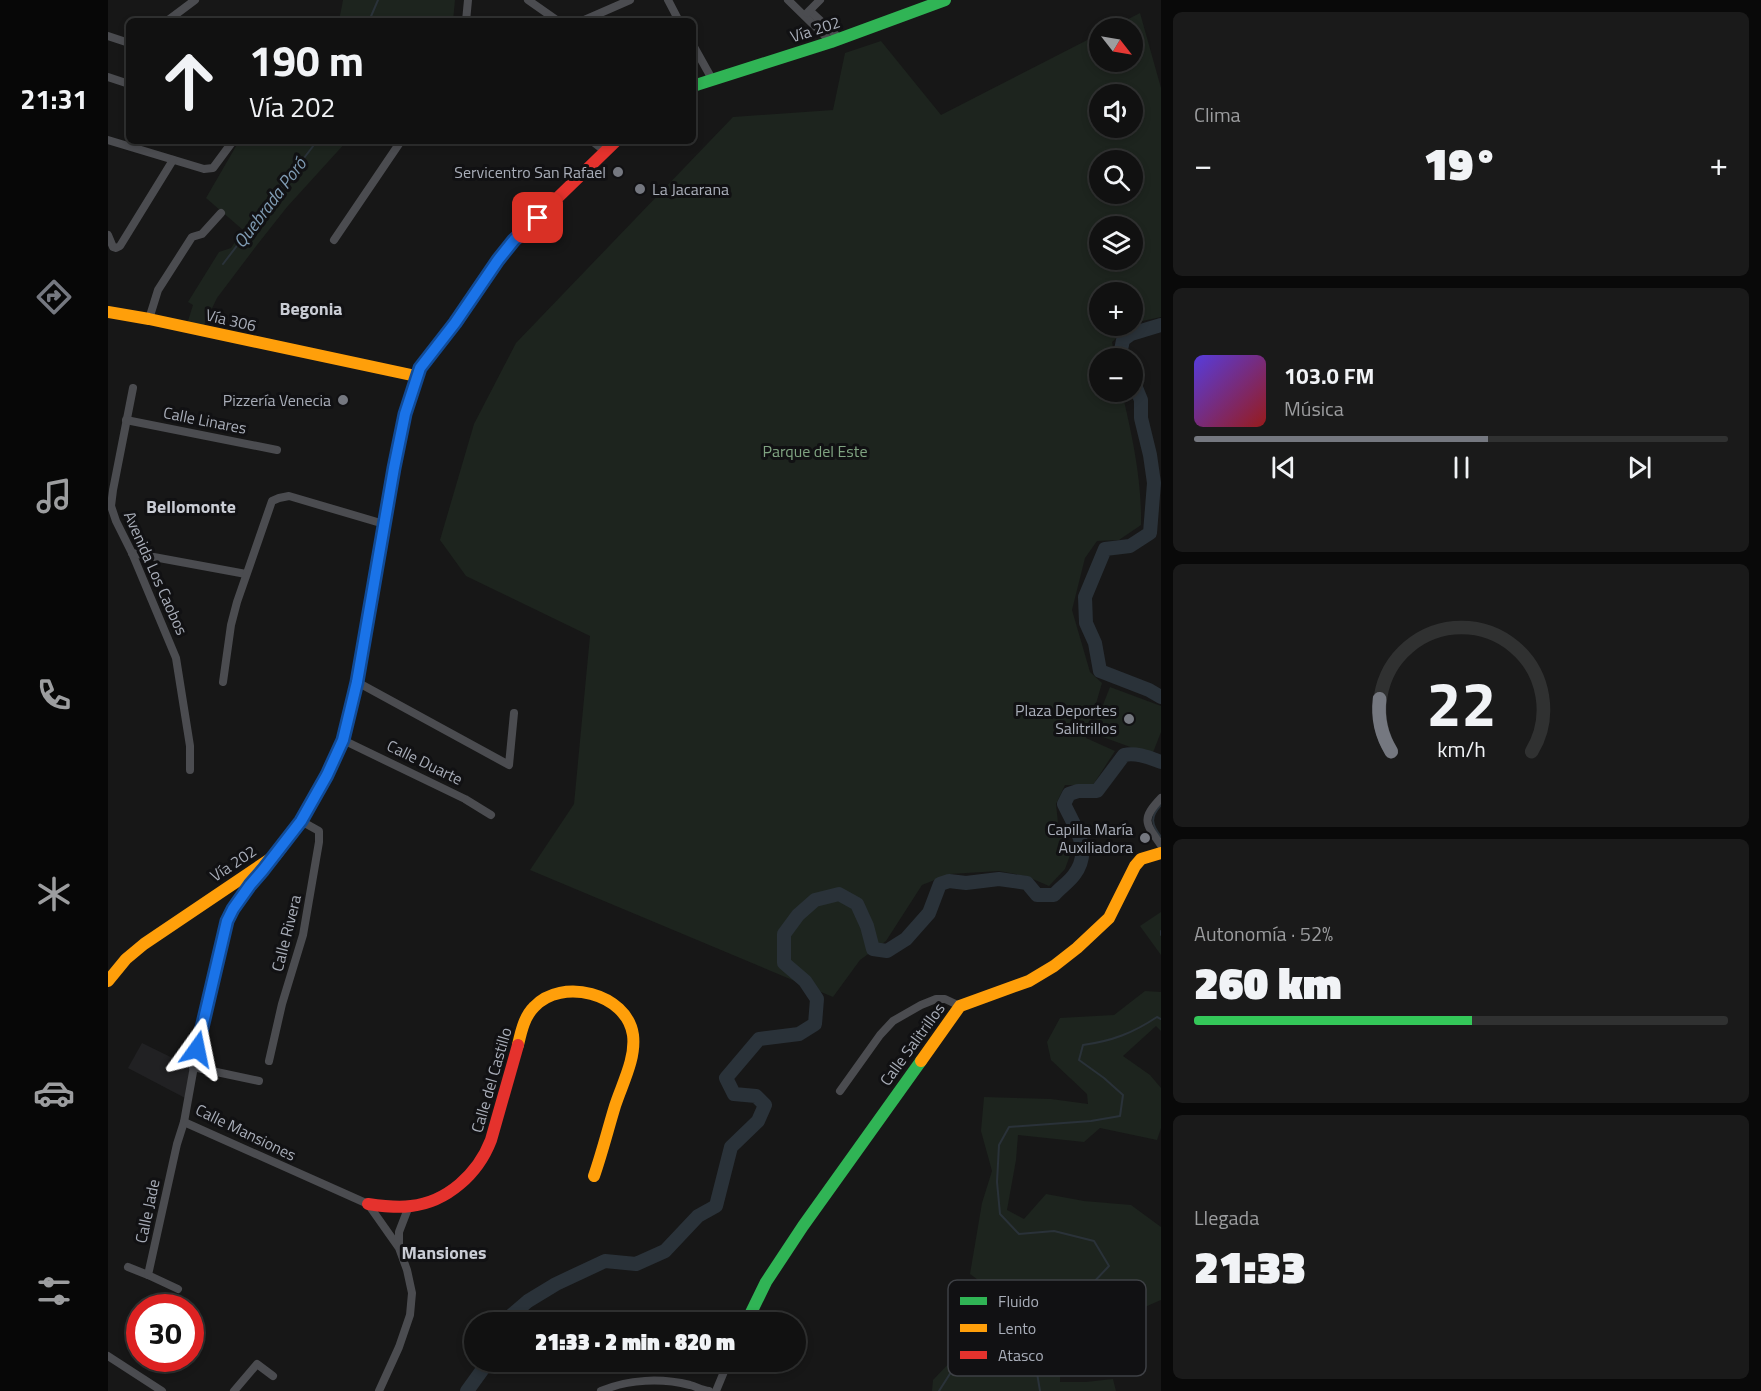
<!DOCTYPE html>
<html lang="es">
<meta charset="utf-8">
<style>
:root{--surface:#111;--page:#1a1a1a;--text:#f1f3f6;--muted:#9c9d9f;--line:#303131;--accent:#757880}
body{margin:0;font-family:"Titillium Web",sans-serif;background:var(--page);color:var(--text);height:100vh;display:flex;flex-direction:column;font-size:22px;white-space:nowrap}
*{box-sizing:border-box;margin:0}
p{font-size:20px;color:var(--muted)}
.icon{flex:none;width:33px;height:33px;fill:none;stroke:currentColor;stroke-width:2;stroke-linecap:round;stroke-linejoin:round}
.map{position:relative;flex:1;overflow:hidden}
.sheet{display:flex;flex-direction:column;gap:12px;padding:12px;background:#090909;width:600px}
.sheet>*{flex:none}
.hud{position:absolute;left:18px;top:18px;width:570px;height:126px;border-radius:9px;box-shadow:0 3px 9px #0003,0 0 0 2px var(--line);background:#111;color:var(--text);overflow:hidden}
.needle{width:39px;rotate:121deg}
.tools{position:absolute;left:981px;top:18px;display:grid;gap:12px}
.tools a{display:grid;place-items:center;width:54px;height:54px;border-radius:50%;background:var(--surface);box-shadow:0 3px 9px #0003,0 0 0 2px var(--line);font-size:30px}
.speed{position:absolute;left:18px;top:1294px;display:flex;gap:12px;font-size:30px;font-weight:700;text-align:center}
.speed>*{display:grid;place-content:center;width:78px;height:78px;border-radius:50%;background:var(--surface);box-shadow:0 3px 9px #0003,0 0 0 2px var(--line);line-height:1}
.speed .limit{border:9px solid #d22;background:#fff;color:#111}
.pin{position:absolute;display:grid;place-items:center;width:51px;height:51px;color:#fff;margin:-26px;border-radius:12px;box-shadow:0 3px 9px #0006}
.me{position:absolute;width:66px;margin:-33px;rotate:12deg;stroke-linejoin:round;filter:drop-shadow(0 0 4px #0008)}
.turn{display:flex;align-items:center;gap:21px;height:126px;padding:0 24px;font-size:27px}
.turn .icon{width:78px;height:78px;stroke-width:2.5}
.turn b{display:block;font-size:42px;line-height:51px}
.big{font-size:45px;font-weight:800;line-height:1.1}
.sheet .widget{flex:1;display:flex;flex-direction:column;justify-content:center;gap:9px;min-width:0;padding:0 21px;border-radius:9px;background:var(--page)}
.sheet .dial{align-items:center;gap:0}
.dial svg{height:156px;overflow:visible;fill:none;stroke:var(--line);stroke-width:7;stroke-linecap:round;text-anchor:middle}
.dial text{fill:var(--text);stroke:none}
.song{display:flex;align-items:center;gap:18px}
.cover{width:72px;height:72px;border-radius:9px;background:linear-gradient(135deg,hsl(250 70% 55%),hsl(0 70% 35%))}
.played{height:6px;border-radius:3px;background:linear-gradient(90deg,var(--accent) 55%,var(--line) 55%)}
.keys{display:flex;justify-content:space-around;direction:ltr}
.heat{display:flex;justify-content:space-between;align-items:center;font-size:33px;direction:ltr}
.charge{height:9px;border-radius:4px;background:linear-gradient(90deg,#34c759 52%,var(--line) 0)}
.trip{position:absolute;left:356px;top:1312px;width:342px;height:60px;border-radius:30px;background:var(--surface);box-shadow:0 3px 9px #0003,0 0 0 2px var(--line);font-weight:800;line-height:60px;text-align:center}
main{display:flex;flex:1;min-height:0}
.dock{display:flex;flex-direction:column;width:108px;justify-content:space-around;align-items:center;background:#070707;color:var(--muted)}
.dock .icon{width:42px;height:42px}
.dock .current{color:var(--accent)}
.dock b{font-size:27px;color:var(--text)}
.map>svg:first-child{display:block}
.built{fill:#212123}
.green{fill:#1d241e;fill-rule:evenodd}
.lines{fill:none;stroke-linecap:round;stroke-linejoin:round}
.stream{stroke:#2a3239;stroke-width:2}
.river{stroke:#2a3239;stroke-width:14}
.street{stroke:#4b4c50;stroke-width:8}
.fast{stroke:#30b455;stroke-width:12}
.slow{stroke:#ff9f0a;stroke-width:12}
.jam{stroke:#e5322d;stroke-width:12}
.route-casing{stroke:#114b97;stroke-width:15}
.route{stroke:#1a73e8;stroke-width:10}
.poi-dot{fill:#757880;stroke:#111113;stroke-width:2}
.labels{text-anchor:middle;stroke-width:6;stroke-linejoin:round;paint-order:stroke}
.street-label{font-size:16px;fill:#a8adb8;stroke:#111113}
.poi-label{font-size:16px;fill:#a8adb8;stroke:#111113;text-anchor:end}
.park-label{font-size:16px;fill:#7fa381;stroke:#111113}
.water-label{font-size:18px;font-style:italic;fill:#7f9bb3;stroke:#111113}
.neighbourhood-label{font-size:18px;font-weight:bold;fill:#c9ccd4;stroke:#111113}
.key{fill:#111113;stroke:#3e4045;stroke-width:1.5}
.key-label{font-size:16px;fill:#a8adb8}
</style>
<main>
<nav class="dock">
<b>21:31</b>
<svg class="icon current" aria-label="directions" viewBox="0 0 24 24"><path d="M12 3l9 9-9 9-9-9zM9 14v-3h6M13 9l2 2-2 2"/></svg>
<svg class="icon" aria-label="music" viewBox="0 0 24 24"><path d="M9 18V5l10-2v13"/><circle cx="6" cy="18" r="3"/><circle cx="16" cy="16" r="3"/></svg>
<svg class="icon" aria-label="phone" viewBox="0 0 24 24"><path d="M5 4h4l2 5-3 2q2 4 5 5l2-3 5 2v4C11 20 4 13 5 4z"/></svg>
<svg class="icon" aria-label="climate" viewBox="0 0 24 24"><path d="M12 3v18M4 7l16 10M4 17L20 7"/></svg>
<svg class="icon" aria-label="car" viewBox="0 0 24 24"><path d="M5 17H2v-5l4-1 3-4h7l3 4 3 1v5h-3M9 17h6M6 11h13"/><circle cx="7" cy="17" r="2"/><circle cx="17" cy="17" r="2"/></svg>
<svg class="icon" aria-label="filters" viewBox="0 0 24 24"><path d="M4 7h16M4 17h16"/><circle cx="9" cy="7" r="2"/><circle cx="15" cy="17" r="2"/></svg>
</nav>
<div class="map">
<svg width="1053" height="1391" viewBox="0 0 1053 1391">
<rect width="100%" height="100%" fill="#171717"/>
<polygon class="built" points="34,1043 85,1068 79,1099 20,1068"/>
<g class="green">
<polygon points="235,0 347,0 345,21 231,21"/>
<path d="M1032 13 1053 88V317L1025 323 1024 292H992V326H1022L1004 342 1007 358H992V392H1014C1024 435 1034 480 1033 525L1011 540 989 541 977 558 964 610 982 672 994 683 978 738 1007 751 985 785H957L948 804 951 832 965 847 957 869 941 886 918 876 891 871 842 874 814 885 778 941 752 960 725 997 422 870 466 804 482 636 358 576 332 540 366 424 408 343 625 117 725 110 737 53 773 41 833 115 991 34 992 62H1024V28H1003ZM992 94H1024V128H992ZM992 160H1024V194H992ZM1024 226V260H992V226Z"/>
<polygon points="131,141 239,141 179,207 149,245 109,298 94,329 79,324 85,305 80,302 111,252 123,248 135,230 98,198"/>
<polygon points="1002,687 1053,706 1053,732 1044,755 984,733"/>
<polygon points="1053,912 1053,955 1032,926"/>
<polygon points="1037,991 1053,992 1053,1031 1048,1026 1015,1056 1042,1075 1053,1088 1053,1128 1049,1140 992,1128 976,1142 910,1135 908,1160 899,1210 916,1219 938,1194 976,1201 1023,1205 1053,1227 1053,1300 1014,1317 953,1338 952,1382 978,1382 1005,1379 1008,1391 824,1391 825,1380 847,1357 877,1361 893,1352 900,1302 862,1274 874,1203 884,1171 873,1131 876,1097 943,1099 980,1104 979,1094 943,1060 939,1042 952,1018 1006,1015"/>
</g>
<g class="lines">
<g class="stream">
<polyline points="261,21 270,0"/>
<polyline points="115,264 209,141"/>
<path d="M1053 805C1042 817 1043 824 1053 837"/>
<polyline points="1053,931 1053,935"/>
<polyline points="926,1355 932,1391"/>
<path d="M831 1391 845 1369H890L926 1354 948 1322 1001 1266 986 1241 946 1231 911 1234 892 1214 889 1182 891 1145 901 1127 983 1121 1012 1116 1015 1095 996 1078 971 1060 975 1045C1004 1041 1025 1033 1049 1017L1053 1019"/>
</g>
<g class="river">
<polyline points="1016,358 1013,350 1015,340 1023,334 1053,325"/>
<polyline points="1024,378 1033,400 1033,418 1042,455 1046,483 1042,533 1022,546 997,549 977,597 978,623 987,643 992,671 1041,690 1053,697"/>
<path d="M398 1323 399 1319 420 1301 448 1284 497 1261 528 1264 557 1251 590 1216 608 1206 623 1147 650 1121 657 1105 648 1096 626 1094 618 1078 651 1039 691 1034 707 1024 709 999 697 981 676 963V934L690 915 707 900 731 894 749 904 759 926 765 949 779 951 798 939 821 913 832 884 841 881 858 883 891 879 919 883 929 895H946C952 888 961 882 966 875 985 850 967 828 956 804L961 794 970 791H989L1016 755C1028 752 1042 758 1053 762"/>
<polyline points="359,1391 380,1362"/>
</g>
<g class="street">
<polyline points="420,0 450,21"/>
<polyline points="560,0 571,21"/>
<polyline points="680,0 723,42"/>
<polyline points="702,11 731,38"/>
<polyline points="699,13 712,0"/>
<polyline points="59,21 87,0"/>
<polyline points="358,21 360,0"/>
<polyline points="474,21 522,0"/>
<polyline points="0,36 21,43"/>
<polyline points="585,45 604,79"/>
<polyline points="0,77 21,84"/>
<polyline points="0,140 96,169 105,168 125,141"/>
<polyline points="484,141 497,151"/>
<polyline points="0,235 5,247 8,248 12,246 65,160"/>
<polyline points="226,240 293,141"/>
<polyline points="41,319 50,290 84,237 94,234 113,213"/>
<polyline points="25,388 5,490 3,506 8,521 24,553 68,658 82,746 82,770"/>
<polyline points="18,420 169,450"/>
<polyline points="24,553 138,574"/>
<polyline points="115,682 123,625 129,602 164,501 171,498 181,496 276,524"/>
<polyline points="249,682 401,765 406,713"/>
<polyline points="235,740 357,799 383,815"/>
<path d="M1053 798C1033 819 1037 823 1053 845"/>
<polyline points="161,1061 174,1004 195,935 211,842 211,831 193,821"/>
<polyline points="85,1067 151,1081"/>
<polyline points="732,1091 772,1035 785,1021 813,1005 828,999 837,999 852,1006"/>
<polyline points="76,1122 260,1204 291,1248 299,1270 304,1293 302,1315 291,1347 271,1391"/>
<polyline points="291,1246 291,1232 301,1206"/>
<polyline points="20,1267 40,1275"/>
<path d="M70 1289 40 1275 69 1144 76 1122 94 1022 119 921C130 899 145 883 160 864"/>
<polyline points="0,1356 54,1391"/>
<polyline points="126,1391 149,1364 165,1376"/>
<path d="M493 1391C520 1379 554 1378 582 1385 589 1387 594 1390 601 1391"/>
<polyline points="608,1391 620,1362"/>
</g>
<g class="fast">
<polyline points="585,86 723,42 837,0"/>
<polyline points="208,795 219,775 235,740 249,682 289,455"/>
<polyline points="638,1323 658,1282 695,1226 813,1061"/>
</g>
<g class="slow">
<polyline points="0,312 41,319 308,376"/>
<polyline points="0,981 18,959 36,944 168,855 193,821 208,795"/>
<path d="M410 1045C413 1032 416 1017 426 1007 453 977 519 993 525 1035 528 1059 514 1084 507 1106 500 1129 494 1153 486 1176"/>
<polyline points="813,1061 852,1006 921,981 946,966 969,948 1001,918 1027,866 1033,859 1053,853"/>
</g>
<g class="jam">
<polyline points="289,455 297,414 312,368 347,323 390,260 406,240 508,141"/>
<path d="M260 1204C274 1206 288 1208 303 1206 339 1202 370 1174 383 1140L410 1045"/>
</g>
</g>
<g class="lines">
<g class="route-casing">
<polyline id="route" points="89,1049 119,921 125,909 142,885 155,870 193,821 219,775 235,740 249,682 286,468 297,414 312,368 347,323 390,260 406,240 430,218"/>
</g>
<use href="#route" class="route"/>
</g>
<g class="poi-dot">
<circle cx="510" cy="172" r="6"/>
<circle cx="532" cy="189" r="6"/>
<circle cx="235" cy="400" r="6"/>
<circle cx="1021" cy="719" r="6"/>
<circle cx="1037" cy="838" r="6"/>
</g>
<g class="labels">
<g class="street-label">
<text transform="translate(707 29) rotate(-18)" y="6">Vía 202</text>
<text transform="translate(123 320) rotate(13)" y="6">Vía 306</text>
<text transform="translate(97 420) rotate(11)" y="6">Calle Linares</text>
<text transform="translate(48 573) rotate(66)" y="6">Avenida Los Caobos</text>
<text transform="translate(317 762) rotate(26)" y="6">Calle Duarte</text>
<text transform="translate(125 863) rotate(-34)" y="6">Vía 202</text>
<text transform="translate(178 933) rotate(-76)" y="6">Calle Rivera</text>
<text transform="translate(804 1044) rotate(-54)" y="6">Calle Salitrillos</text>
<text transform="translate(383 1080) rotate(-74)" y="6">Calle del Castillo</text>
<text transform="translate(138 1132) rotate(26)" y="6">Calle Mansiones</text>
<text transform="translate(39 1211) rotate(-78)" y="6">Calle Jade</text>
</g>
<g class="poi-label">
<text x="498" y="178">Servicentro San Rafael</text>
<text x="544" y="195" text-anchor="start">La Jacarana</text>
<text x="223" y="406">Pizzería Venecia</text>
<text x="1009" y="716">Plaza Deportes<tspan x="1009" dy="18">Salitrillos</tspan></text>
<text x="1025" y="835">Capilla María<tspan x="1025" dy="18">Auxiliadora</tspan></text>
</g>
<g class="park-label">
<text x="707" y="457">Parque del Este</text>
</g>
<g class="water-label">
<text transform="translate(162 203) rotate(-53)" y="6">Quebrada Poró</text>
</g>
<g class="neighbourhood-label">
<text x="203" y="315">Begonia</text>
<text x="83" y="513">Bellomonte</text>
<text x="336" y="1259">Mansiones</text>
</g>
</g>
<rect x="840" y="1280" width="198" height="96" rx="9" class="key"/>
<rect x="852" y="1297" width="27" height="8" fill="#30b455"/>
<rect x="852" y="1324" width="27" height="8" fill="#ff9f0a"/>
<rect x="852" y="1351" width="27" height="8" fill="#e5322d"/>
<g class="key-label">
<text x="890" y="1307">Fluido</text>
<text x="890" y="1334">Lento</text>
<text x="890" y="1361">Atasco</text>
</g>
</svg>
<div class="tools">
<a><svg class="needle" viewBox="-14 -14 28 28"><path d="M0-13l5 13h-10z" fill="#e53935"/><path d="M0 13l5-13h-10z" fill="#9c9d9f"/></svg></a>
<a><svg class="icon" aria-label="sound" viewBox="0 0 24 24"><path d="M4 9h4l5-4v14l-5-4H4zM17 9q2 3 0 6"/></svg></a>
<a><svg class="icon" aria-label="search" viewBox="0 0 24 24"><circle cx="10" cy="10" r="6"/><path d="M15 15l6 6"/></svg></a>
<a><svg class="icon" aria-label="layers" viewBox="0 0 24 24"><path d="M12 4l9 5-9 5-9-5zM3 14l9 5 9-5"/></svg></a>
<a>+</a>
<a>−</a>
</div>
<div class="speed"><div class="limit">30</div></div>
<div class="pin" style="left:430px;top:218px;background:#d93025"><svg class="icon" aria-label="arrive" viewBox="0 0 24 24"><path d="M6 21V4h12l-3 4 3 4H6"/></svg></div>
<svg class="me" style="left:89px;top:1049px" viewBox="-20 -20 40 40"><path d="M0-17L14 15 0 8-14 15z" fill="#1a73e8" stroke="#fff" stroke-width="4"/></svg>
<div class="trip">21:33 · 2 min · 820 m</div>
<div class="hud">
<div class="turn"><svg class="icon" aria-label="ahead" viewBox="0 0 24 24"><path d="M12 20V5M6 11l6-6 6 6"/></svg><div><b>190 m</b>Vía 202</div></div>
</div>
</div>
<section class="sheet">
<div class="widget"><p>Clima</p>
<div class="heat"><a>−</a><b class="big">19°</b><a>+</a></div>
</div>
<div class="widget">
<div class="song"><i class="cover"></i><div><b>103.0 FM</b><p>Música</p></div></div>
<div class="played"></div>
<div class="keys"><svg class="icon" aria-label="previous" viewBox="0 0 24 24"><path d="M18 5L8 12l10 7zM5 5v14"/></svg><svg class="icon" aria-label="pause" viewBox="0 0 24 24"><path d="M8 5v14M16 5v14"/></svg><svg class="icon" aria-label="next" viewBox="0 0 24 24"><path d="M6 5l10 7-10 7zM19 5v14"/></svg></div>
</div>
<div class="widget dial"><svg viewBox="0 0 100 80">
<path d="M14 69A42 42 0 1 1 86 69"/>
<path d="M14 69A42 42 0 0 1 8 42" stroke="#757880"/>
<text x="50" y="56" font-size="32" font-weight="700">22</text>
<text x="50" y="72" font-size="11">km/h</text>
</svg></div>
<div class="widget"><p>Autonomía · 52%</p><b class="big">260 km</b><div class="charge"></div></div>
<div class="widget"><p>Llegada</p><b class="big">21:33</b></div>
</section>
</main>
